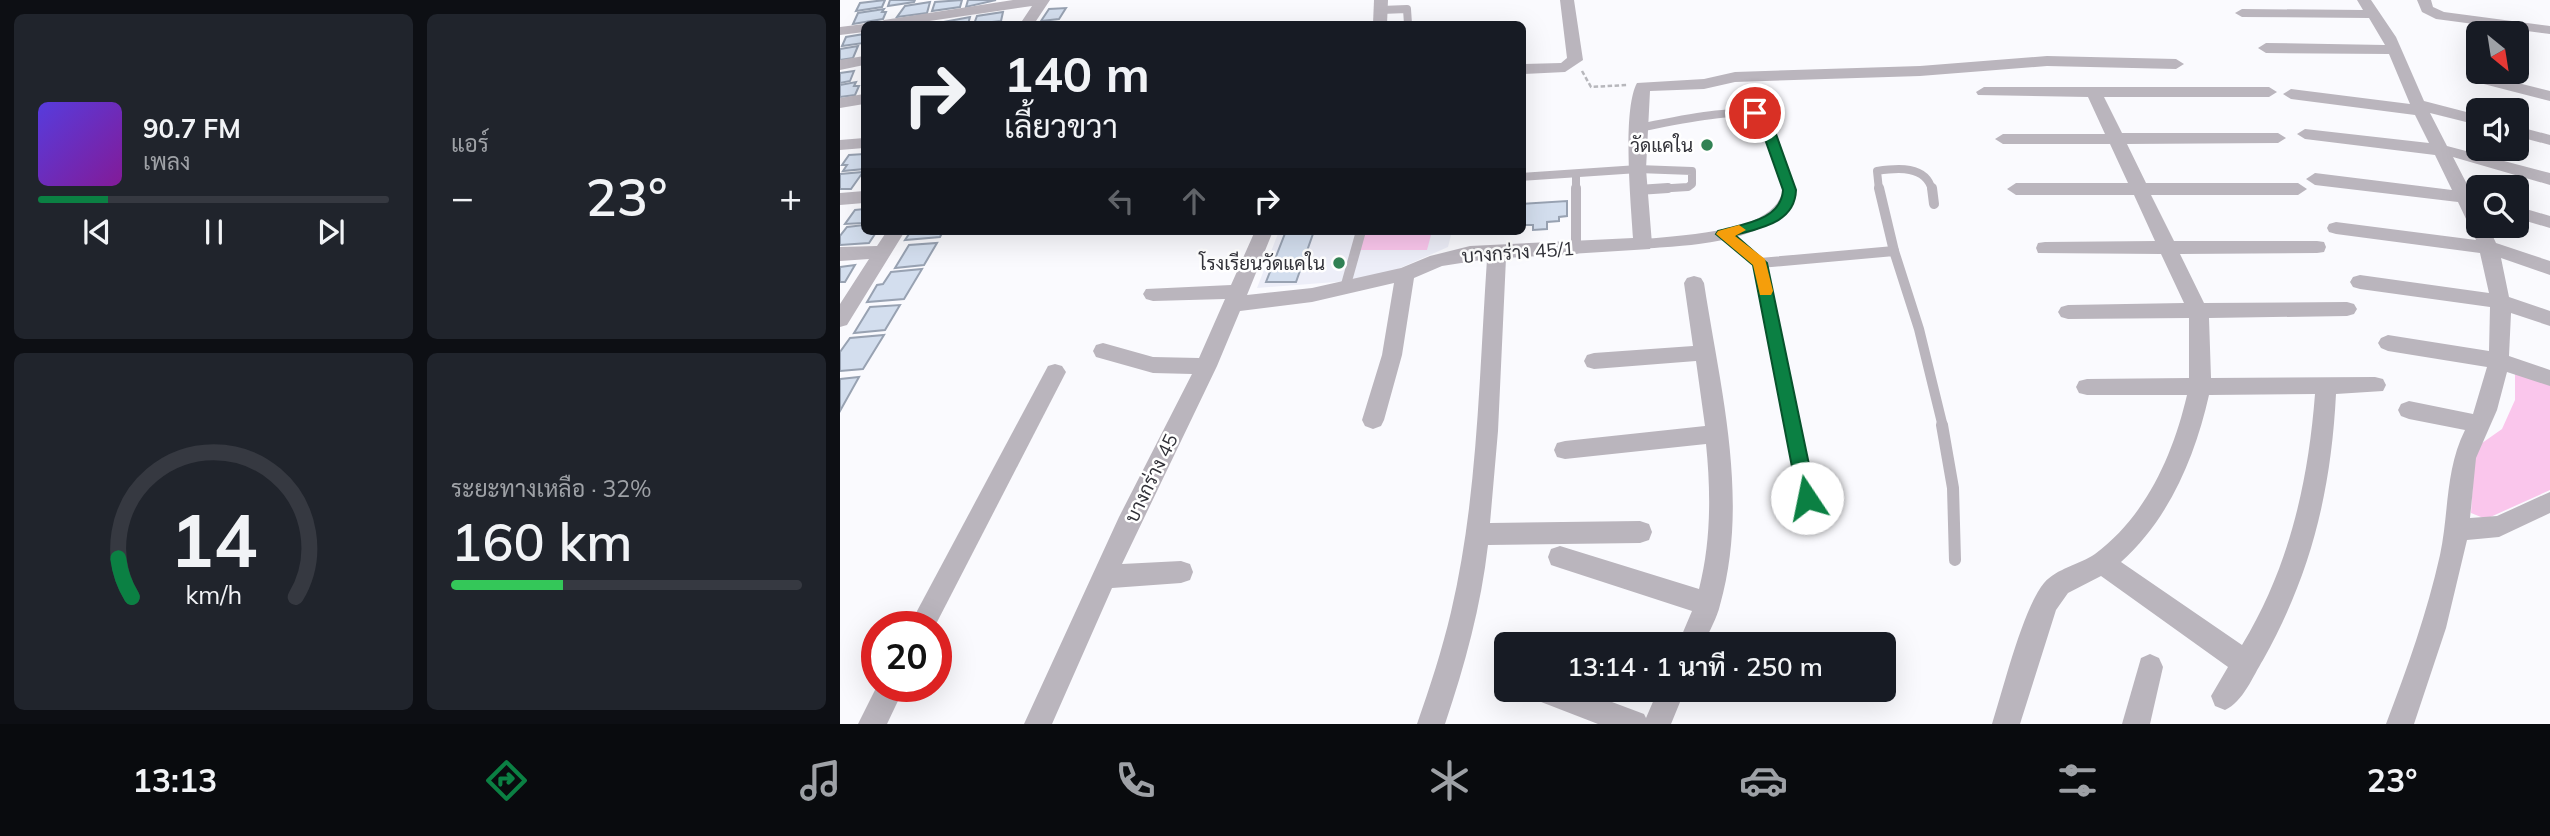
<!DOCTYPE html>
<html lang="th">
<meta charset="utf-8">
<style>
:root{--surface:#171b24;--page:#20242c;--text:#f1f3f6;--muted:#9ea1a6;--line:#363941;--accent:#0b8043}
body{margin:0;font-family:Mulish,Sarabun,sans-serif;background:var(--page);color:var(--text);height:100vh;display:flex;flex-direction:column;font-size:26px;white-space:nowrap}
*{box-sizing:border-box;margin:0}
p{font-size:23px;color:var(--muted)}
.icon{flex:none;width:38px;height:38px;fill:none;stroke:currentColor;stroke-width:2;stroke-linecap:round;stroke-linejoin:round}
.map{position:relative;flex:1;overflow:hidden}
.sheet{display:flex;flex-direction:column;gap:14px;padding:14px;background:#0d0f14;width:840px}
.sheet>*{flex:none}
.banner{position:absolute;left:21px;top:21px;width:665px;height:214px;border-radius:10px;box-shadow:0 7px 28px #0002;background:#171b24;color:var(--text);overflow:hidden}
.needle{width:46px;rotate:150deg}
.tools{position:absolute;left:1626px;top:21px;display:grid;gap:14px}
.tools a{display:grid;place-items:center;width:63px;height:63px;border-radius:10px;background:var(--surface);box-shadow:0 7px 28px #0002;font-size:35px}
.speed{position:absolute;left:21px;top:611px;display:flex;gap:14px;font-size:35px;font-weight:700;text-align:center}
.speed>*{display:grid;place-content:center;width:91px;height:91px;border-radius:50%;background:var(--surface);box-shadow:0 7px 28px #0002;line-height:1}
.speed .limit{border:10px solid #d22;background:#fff;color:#111}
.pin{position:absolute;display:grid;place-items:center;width:60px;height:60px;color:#fff;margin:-30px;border:4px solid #fff;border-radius:50%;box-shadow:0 2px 7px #0007}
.me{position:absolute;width:77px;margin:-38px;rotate:349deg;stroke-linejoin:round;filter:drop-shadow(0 0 5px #0008)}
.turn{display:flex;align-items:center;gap:24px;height:147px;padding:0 28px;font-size:32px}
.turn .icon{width:91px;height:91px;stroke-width:2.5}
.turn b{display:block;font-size:49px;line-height:60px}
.lanes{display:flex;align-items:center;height:66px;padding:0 28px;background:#0003;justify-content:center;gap:35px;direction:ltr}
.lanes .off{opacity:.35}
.big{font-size:52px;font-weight:600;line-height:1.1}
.sheet .card{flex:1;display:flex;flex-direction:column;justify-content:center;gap:10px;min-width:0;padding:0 24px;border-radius:10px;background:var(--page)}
.sheet .dial{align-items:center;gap:0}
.dial svg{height:182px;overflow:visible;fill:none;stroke:var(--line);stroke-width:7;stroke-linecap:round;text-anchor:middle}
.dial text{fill:var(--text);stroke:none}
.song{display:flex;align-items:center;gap:21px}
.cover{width:84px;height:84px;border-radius:10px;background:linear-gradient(135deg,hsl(250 70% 55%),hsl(290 70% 35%))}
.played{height:7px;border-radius:4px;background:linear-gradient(90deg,var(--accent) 20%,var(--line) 20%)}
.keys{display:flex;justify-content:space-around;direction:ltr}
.heat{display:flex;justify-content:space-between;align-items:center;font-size:38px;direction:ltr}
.charge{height:10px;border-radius:5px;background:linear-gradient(90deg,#34c759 32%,var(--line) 0)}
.sheet .tiles{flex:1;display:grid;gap:14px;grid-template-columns:repeat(2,1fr)}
.trip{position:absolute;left:654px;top:632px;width:402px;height:70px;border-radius:10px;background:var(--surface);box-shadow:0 7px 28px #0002;font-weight:600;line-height:70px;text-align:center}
.dock{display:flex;height:112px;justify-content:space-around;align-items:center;background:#090b0e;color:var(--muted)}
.dock .icon{width:49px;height:49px}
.dock .selected{color:var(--accent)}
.dock b{font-size:32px;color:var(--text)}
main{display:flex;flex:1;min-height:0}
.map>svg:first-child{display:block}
.built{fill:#edeef8}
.green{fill:#fac6ec}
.building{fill:#d3deee;stroke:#98a2b2;stroke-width:2}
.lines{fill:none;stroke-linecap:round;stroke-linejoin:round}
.path{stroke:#b7b7bc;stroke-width:2.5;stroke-dasharray:4.5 2.5;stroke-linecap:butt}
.lane-far2{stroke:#bab5bd;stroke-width:8}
.lane-far1{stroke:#bab5bd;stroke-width:10}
.lane{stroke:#bab5bd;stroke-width:12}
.street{fill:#bab5bd;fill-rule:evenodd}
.route{fill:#0b8043;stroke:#07532c;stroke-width:2}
.slow{fill:#f59e0b}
.poi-dot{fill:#318254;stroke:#fff;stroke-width:2.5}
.labels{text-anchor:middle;stroke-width:5;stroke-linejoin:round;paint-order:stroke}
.poi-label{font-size:19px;fill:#323239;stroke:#fff;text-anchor:end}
.street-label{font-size:19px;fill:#323239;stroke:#fff}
</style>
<main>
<section class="sheet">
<div class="tiles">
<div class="card">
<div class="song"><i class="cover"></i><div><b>90.7 FM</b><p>เพลง</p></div></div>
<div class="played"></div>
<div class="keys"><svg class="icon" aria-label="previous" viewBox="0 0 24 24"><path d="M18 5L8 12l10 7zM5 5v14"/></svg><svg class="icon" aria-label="pause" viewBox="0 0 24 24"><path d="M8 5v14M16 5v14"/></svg><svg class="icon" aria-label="next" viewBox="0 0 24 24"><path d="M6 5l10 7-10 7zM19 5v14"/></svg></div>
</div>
<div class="card"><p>แอร์</p>
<div class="heat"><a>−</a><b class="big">23°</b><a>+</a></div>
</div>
<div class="card dial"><svg viewBox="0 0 100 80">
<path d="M14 69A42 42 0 1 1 86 69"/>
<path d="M14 69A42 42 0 0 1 8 52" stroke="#0b8043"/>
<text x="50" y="56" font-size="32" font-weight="700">14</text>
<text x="50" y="72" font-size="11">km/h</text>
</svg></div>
<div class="card"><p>ระยะทางเหลือ · 32%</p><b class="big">160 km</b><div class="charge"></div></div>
</div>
</section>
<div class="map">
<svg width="1710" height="724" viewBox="0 0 1710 724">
<rect width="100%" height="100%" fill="#fafafe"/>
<polygon class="built" points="439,231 612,231 608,247 535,279 417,288"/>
<g class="green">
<polygon points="520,231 592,231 587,250 514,250"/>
<polygon points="1675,371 1710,385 1710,490 1646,519 1631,513 1635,448 1662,429 1675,400"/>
</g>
<g class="building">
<polygon points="45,0 42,7 16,11 20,3"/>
<polygon points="50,0 75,0 74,2 48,6"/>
<polygon points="122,0 120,7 92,11 95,2"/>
<polygon points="128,0 156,0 126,7"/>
<polygon points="90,2 87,13 57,17 65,6"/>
<polygon points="226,8 219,19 201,21 209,9"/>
<polygon points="44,9 42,12 46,12 43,19 13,24 18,13"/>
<polygon points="163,12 161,21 134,24 137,16"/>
<polygon points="130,17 128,24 103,24 104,22"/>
<polygon points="24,34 24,43 2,46 6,37"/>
<polygon points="18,46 13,58 0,60 0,49"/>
<polygon points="14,71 10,81 0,83 0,73"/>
<polygon points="16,82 14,86 19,86 15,95 0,97 0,85"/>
<polygon points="24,154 24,169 3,171 7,165 2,165 9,155"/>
<polygon points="23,172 11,189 0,189 0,174"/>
<polygon points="727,201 727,216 719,217 719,221 707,222 707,229 693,230 693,225 682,225 682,204"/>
<polygon points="24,209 24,223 5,224 15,210"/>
<polygon points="24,225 24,231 37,231 29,243 0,245 0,236 7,227"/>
<polygon points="71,231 103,231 100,237 65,240"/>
<polygon points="446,231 474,231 456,282 426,282"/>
<polygon points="97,243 84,265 55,268 69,245"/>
<polygon points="15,265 5,282 0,282 0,267"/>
<polygon points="82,269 64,299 27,302 37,285 43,284 51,272"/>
<polygon points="60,305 45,330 14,333 30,307"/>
<polygon points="44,335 23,369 0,371 0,352 10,338"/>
<polygon points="19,377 0,411 0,379"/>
</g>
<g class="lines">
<polyline class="path" points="742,71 751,87 787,85"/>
<g class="lane-far2">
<polyline points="541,10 567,9 568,24"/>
<path d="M798 128C822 124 905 104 922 118 936 130 943 173 949 190"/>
<polyline points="736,174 736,190"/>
<polyline points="682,177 798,169 852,171 852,184 848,187 799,190"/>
<path d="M1039 190 1037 171C1057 168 1086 165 1092 190"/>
</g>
<g class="lane-far1">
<polyline points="736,188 736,249"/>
<polyline points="1039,188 1054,251"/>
<polyline points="1092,188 1094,204"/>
<polyline points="798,190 828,188"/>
<polyline points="883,234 920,263 1054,251 1079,329 1103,427"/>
<path d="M803 244C843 240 943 239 948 188"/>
<polyline points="920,263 953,427"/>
<polyline points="505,288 521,231"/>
</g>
<g class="lane">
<polyline points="952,425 972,524"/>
<polyline points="1102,425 1113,488 1115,560"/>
</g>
<g class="street">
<polygon points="173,0 210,0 194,24 180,24 192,6 69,24 37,24 44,20"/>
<polygon points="534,0 548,0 547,24 533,24"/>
<polygon points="720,0 734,0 743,60 725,72 682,74 682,64 721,63 727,58"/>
<path d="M1517 0H1531L1556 37 1584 101 1638 115V125L1590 113 1607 146 1710 173V185L1613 157 1631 192 1638 194V226H1648L1656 243 1710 261V275L1661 258 1669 297 1710 311V326L1671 313 1669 356 1710 370V386L1667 372 1657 410 1636 458 1630 518 1657 516 1710 492V513L1659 537 1627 540 1606 628 1574 724H1546C1567 669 1587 613 1600 555 1609 513 1605 470 1625 430L1569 419 1561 416 1558 410 1561 404 1569 401 1633 414 1647 367 1548 351 1541 348 1538 343 1541 338 1548 335 1649 351 1650 307 1520 289 1513 287 1510 282 1513 277 1520 275 1649 293 1640 253 1496 234 1489 232 1487 228 1489 224 1496 222 1636 240 1618 202 1475 185 1466 179 1475 173 1612 190 1595 155 1465 139 1457 134 1465 129 1589 143 1575 115 1451 99 1443 94 1451 89 1570 104 1549 54 1426 53 1418 48 1426 43 1545 45 1529 18 1402 17 1395 13 1402 9 1523 10Z"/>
<polygon points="1577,0 1591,0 1593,7 1604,12 1710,26 1710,34 1596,19 1582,12"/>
<polygon points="24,24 28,24 24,24 24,32 0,35 0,27"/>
<polygon points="24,56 24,65 0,70 0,60"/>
<path d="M1207 56 1336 59 1344 64 1336 69 1207 66 1080 76 895 82 864 89 810 91 806 169 812 244 810 249 666 258 658 431 650 523 800 521 809 524 812 532 809 540 800 543 648 545C641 606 625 665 605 724H577C590 687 602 650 611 612 638 497 639 376 647 259L602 266 574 278 562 355 544 420 541 426 533 429 525 426 522 420 542 355 554 283 472 302 400 311 377 366 282 564 341 561 350 564 353 572 350 580 341 583 272 588 212 724H184L279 517 352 374 313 373 256 357 253 351 256 345 263 343 313 357 359 358 385 299 313 301 306 299 303 294 306 289 391 285 415 231H433L407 295 472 288 561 268 590 256 630 246 793 238C791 204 782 110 797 83L864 79 895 72 1080 66Z"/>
<polygon points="1638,73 1710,91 1710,101 1632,81 1630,78"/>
<path d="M1144 87H1429L1437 92 1429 97H1264L1282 133H1438L1446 138 1438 143 1287 144 1306 183H1458L1467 189 1458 195H1311L1334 241H1477L1484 242 1486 247 1484 252 1477 253 1340 254 1364 303 1507 302 1514 304 1517 309 1514 314 1507 316 1369 318 1371 378 1535 377 1543 379 1546 385 1543 391 1496 394C1491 492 1471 574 1423 660 1413 676 1403 702 1385 710L1375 706 1371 696 1388 667 1261 576 1228 593 1216 610 1180 724H1152C1163 690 1183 608 1204 583 1217 568 1239 565 1255 554 1306 516 1333 455 1347 395H1247L1239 393 1236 387 1239 381 1247 379 1349 378V318L1228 319 1221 317 1218 312 1221 307 1228 305 1344 303 1321 254 1198 253 1196 248 1198 243 1205 242 1315 241 1294 195H1176L1167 189 1176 183H1288L1270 144H1163L1155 139 1163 134H1265L1248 97 1138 95 1136 92ZM1475 394C1468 484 1449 567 1402 645L1281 562C1329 519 1355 457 1369 395Z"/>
<polygon points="24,94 24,104 0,108 0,98"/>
<polygon points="1676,126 1710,135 1710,145 1676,136"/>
<polygon points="24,138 24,148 0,150 0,140"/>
<polygon points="24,191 24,203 0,205 0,193"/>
<polygon points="1676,206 1710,216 1710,228 1676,218"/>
<polygon points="47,231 65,231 7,325 0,327 0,304 29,259 0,261 0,247 37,246"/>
<path d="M854 276 861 278 864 283C880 388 910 499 880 605 877 618 869 631 864 644H838L852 611 720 568 711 565 708 557 711 549 720 546 859 589C871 542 871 493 866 444L725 459 717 457 714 450 717 443 725 441 865 426 856 361 754 369 747 367 744 361 747 355 754 353 853 346 844 283 847 278Z"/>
<polygon points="215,364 222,366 226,372 95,626 69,626 208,366"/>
<polygon points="1310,654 1319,658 1323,667 1310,724 1282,724 1301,658"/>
<polygon points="37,686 65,686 47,724 18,724"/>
<polygon points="692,690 740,690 804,714 806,718 818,690 845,690 831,724 758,724 696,700"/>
</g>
</g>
<path class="route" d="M915 110 932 123 956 190C955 223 920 228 895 235L927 263 976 498 973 503 967 505 960 503 958 498 913 265 876 234 878 231C902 224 941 221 943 190L920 125 908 113Z"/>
<polygon class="slow" points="899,225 906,230 895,236 925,259 933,291 931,295 920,295 913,265 876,234 878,231"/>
<g class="poi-dot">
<circle cx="867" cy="145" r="7"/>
<circle cx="499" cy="263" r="7"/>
</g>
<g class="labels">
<g class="poi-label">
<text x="853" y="152">วัดแคใน</text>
<text x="485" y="270">โรงเรียนวัดแคใน</text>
</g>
<g class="street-label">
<text transform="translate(678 252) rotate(-4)" y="7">บางกร่าง 45/1</text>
<text transform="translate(311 478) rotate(-64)" y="7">บางกร่าง 45</text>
</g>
</g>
</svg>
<div class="tools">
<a><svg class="needle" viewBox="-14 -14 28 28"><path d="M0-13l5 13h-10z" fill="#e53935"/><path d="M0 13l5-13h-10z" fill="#9ea1a6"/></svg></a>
<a><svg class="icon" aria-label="sound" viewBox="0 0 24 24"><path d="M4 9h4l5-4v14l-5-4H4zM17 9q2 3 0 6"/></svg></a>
<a><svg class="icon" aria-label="search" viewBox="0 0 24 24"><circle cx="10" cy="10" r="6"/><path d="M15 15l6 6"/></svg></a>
</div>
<div class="speed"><div class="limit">20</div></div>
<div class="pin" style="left:915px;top:113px;background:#d93025"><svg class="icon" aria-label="arrive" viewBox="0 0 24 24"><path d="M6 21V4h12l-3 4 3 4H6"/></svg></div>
<svg class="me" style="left:967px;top:498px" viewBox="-20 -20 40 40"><circle r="19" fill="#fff"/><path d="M0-13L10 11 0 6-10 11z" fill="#0b8043"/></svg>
<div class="trip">13:14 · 1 นาที · 250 m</div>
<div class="banner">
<div class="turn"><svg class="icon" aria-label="right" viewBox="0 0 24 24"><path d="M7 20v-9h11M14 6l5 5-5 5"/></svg><div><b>140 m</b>เลี้ยวขวา</div></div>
<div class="lanes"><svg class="icon off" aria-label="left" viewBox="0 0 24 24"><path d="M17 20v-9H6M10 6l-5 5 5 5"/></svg><svg class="icon off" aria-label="ahead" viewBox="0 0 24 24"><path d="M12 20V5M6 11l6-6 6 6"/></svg><svg class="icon" aria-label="right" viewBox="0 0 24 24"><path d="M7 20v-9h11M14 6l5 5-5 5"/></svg></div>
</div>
</div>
</main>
<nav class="dock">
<b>13:13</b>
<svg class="icon selected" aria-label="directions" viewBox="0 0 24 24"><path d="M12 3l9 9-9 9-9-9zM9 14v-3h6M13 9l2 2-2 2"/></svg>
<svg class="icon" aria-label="music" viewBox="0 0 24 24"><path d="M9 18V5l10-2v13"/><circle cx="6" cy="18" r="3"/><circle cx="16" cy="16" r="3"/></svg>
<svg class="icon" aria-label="phone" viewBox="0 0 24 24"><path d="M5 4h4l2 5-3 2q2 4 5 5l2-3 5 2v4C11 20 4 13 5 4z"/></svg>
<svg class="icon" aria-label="climate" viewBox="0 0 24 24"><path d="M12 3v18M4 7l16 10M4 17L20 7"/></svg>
<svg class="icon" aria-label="car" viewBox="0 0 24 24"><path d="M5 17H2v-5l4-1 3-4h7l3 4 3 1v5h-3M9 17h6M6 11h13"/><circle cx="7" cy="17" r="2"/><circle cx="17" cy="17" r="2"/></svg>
<svg class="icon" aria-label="filters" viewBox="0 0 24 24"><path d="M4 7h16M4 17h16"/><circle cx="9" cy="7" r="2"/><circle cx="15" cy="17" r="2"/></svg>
<b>23°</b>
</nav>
